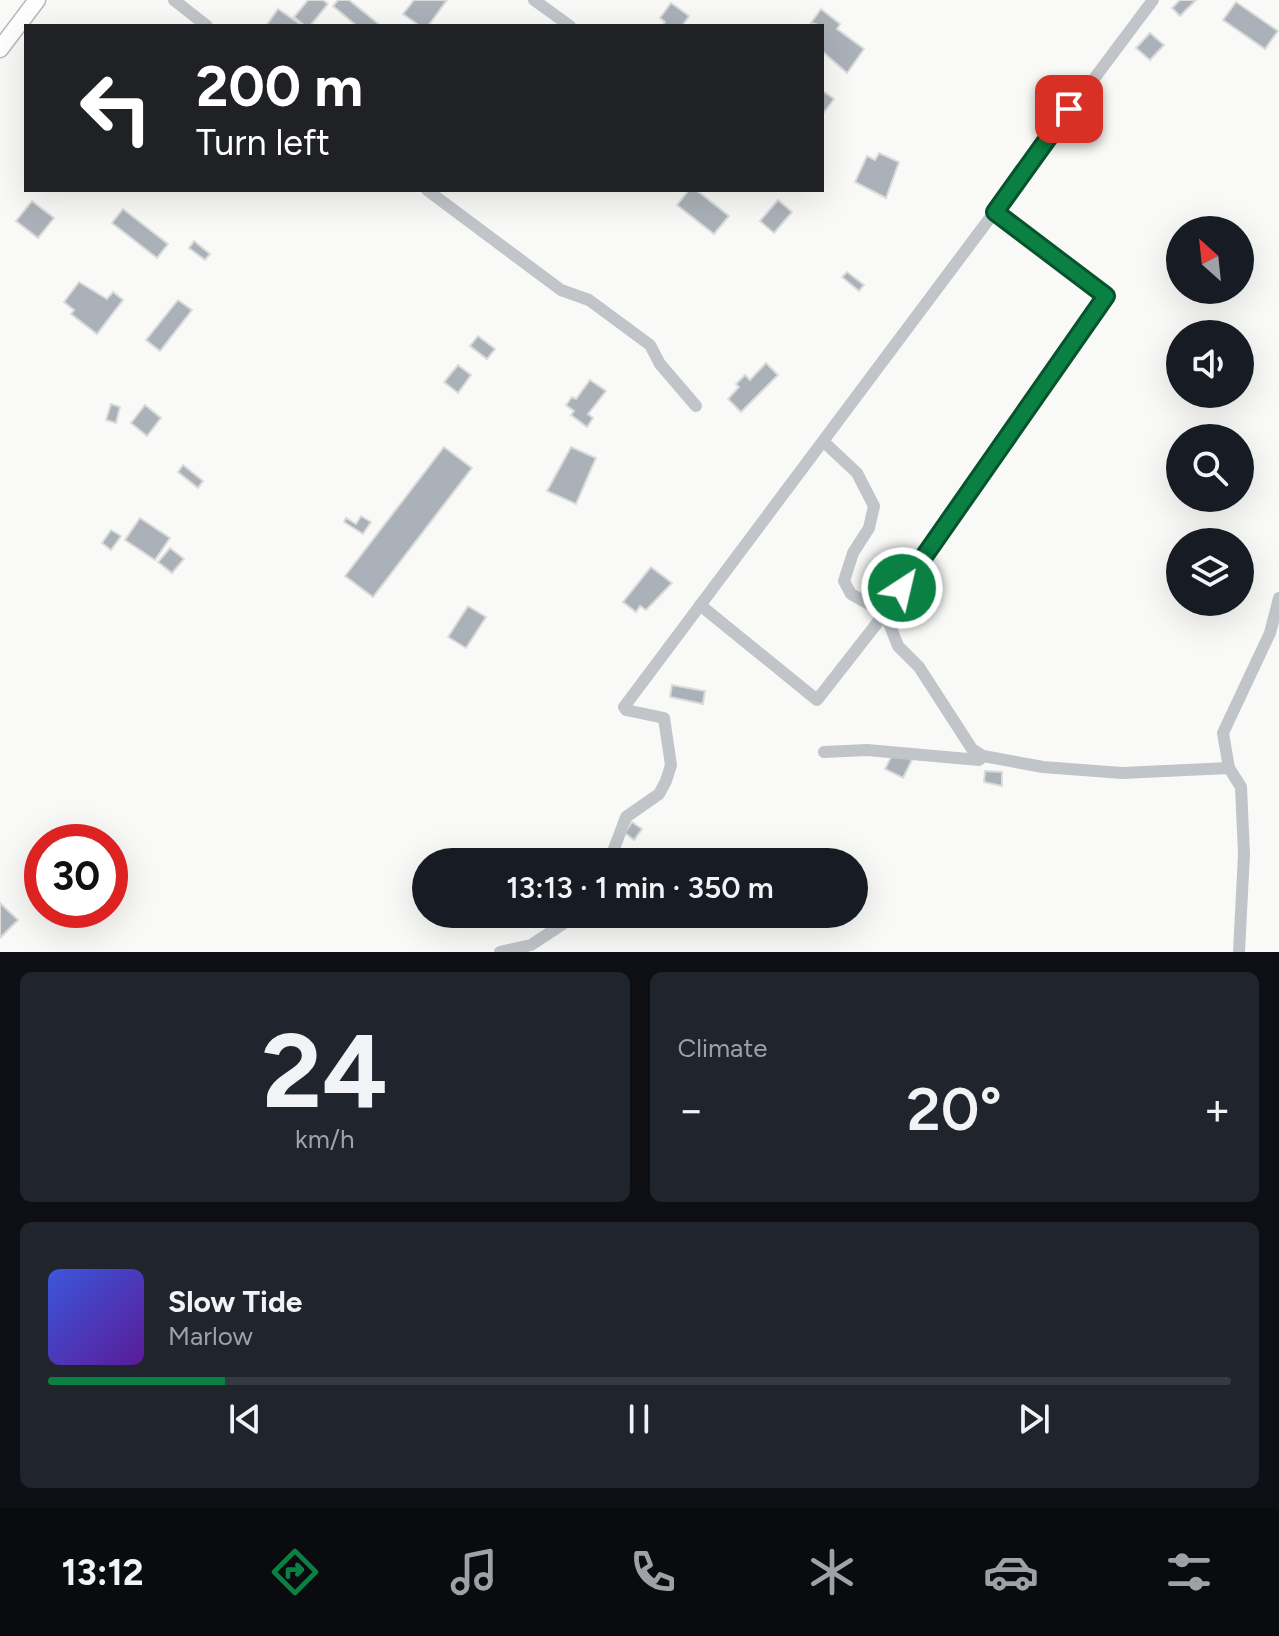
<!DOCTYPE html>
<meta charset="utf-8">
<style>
:root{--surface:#171b24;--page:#20242c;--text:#f1f3f6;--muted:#9ea1a6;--line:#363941;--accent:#0b8043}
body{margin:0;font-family:Figtree,sans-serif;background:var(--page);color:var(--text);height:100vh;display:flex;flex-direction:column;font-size:30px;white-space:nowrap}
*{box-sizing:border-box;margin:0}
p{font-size:26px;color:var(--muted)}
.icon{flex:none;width:44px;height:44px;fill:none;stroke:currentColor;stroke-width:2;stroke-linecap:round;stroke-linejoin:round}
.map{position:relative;height:952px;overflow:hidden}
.side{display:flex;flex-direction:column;gap:20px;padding:20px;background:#0d0f14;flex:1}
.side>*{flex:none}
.top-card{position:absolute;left:24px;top:24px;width:800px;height:168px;border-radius:0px;box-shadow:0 8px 32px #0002;background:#202124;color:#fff;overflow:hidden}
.needle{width:52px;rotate:333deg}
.tools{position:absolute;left:1166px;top:216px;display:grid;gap:16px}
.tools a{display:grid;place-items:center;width:88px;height:88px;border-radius:50%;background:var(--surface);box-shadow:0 8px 32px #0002;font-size:40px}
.speed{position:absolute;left:24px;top:824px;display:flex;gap:16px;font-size:40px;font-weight:700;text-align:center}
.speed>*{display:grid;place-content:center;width:104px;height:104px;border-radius:50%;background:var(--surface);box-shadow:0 8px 32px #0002;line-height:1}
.speed .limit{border:12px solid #d22;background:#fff;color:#111}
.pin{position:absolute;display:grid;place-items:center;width:68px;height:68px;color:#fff;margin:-34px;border-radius:16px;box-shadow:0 4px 12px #0006}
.me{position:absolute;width:88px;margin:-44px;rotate:35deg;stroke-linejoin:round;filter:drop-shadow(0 0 6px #0008)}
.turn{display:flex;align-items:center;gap:28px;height:168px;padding:0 40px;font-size:36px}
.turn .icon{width:104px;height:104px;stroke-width:2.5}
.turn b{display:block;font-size:56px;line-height:68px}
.big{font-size:60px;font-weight:600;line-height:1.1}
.side .tile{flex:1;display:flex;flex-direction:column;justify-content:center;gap:12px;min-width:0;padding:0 28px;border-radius:12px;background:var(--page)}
.side .dial{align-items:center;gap:0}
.dial b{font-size:104px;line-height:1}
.song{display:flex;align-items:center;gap:24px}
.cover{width:96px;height:96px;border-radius:12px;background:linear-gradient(135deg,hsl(230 70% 55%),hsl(270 70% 35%))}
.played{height:8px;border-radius:4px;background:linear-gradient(90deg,var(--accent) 15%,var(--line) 15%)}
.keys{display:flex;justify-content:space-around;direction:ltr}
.heat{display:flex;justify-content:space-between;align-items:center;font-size:44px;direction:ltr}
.side .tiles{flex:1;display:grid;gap:20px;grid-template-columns:1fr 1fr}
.tile:last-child{grid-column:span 2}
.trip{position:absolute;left:412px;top:848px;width:456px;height:80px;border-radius:40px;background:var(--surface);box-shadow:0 8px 32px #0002;font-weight:600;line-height:80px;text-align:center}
.menu{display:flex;height:128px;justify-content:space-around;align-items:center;background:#090b0e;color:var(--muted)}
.menu .icon{width:56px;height:56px}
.menu .on{color:var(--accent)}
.menu b{font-size:36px;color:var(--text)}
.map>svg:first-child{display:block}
.building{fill:#abb1b8;stroke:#dbdcda;stroke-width:2}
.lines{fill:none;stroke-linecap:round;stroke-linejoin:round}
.highway-casing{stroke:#b5b8bc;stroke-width:19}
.minor{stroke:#c1c5c9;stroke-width:12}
.highway{stroke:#fff;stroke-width:16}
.route-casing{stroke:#07532c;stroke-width:20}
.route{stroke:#0b8043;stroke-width:14}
</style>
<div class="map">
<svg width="1279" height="952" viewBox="0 0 1279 952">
<rect width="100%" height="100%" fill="#f9faf8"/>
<g class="building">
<polygon points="308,0 323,0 328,4 310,26 305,26 294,17"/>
<polygon points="338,0 349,0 381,26 357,26 333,6"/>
<polygon points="414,0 447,0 428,26 420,26 403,14"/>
<polygon points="1180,0 1196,0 1180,16 1172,8"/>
<polygon points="1236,2 1278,31 1265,49 1223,20"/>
<polygon points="671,3 689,16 682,26 662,26 665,22 660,18"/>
<polygon points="278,9 303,26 266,26"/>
<polygon points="821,9 840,24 837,29 864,49 847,73 822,51 822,26 811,23"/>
<polygon points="1150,33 1164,45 1150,60 1136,48"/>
<polygon points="823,91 834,99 822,115 822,92"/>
<polygon points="879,153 899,162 886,198 855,182 867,156 875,160"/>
<polygon points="689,190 696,190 729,216 714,234 677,205"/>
<polygon points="778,200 792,212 774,233 760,221"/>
<polygon points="32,201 54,218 38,238 16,221"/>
<polygon points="123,209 168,244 157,258 112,223"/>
<polygon points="194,241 210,254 205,260 189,248"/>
<polygon points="847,272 864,285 859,291 842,277"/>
<polygon points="79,282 107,299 113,292 123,300 97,334 71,314 74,310 64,302"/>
<polygon points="178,300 192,310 160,351 146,340"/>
<polygon points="478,336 495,349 487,359 470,346"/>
<polygon points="766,363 778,375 741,412 728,399 739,387 736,384 745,375 750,380"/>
<polygon points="458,365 471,375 458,393 444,382"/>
<polygon points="590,380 606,391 588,414 593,418 587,427 571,415 574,411 566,405 572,397 576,399"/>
<polygon points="111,404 120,407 116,423 106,420"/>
<polygon points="145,405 161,418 147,436 131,423"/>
<polygon points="444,447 472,468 373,597 345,576"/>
<polygon points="571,447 596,458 576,504 547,491"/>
<polygon points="183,465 203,481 198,488 178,472"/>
<polygon points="361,516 371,522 363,534 344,522 346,518 356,524"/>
<polygon points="140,518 170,538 155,560 125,540"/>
<polygon points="111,530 121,536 111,550 102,543"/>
<polygon points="170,548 184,559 172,573 158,562"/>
<polygon points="651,567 672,583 646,610 640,606 636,612 623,602"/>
<polygon points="468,606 486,617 466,648 448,637"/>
<polygon points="672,685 705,691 703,704 670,697"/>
<polygon points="894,751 912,760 903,778 885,769"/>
<polygon points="985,771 1002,772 1002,786 984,782"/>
<polygon points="632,822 642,829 634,840 625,833"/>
<polygon points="0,903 18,920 0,938"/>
</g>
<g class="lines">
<g class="highway-casing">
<polyline id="highway" points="0,49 37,0"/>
</g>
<g class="minor">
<polyline points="174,0 207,26"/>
<polyline points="534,0 570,26"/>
<polyline points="427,190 561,290 589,300 650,345 660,364 696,406"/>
<polyline points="824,442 857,473 874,506 869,528 853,553 844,581 851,594 885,613 898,646 919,667 972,749 983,756 1043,767 1122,773 1229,768 1241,787 1244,854 1239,952"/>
<polyline points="700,605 817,700 885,613 1106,296 995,212"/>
<polyline points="824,752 867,750 979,760 983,756"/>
<polyline points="1229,768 1223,733 1270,633 1279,598"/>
<polyline points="609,862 626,817 659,794 666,781 671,765 664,718 626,710 624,707 1153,0"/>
<polyline points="500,952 531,945 578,914"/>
</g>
<use href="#highway" class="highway"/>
</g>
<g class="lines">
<g class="route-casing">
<polyline id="route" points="902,588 1106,296 995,212 1069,109"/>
</g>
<use href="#route" class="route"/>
</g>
</svg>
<div class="tools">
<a><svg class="needle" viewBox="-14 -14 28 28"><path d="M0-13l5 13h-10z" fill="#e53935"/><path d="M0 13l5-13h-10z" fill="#9ea1a6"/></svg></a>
<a><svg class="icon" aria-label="sound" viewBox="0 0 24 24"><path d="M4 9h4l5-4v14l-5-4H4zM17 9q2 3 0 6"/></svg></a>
<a><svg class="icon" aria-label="search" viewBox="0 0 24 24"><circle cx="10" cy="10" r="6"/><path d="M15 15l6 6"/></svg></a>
<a><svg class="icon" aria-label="layers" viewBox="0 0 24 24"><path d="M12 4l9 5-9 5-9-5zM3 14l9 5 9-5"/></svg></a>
</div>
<div class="speed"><div class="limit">30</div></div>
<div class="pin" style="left:1069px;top:109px;background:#d93025"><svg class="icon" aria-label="arrive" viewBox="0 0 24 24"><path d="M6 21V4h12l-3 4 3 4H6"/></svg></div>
<svg class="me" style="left:902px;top:588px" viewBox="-20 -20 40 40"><circle r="17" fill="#0b8043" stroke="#fff" stroke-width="3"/><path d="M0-11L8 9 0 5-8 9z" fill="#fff"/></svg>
<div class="trip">13:13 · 1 min · 350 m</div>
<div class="top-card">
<div class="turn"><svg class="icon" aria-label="left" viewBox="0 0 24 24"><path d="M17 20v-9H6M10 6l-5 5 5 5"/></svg><div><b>200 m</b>Turn left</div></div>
</div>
</div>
<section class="side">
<div class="tiles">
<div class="tile dial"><b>24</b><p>km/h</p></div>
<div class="tile"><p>Climate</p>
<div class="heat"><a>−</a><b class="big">20°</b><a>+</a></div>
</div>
<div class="tile">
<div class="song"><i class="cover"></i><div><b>Slow Tide</b><p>Marlow</p></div></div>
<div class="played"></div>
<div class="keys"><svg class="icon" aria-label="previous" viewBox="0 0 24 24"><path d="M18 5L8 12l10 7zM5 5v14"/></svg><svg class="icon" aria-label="pause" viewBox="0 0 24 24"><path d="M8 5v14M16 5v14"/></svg><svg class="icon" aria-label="next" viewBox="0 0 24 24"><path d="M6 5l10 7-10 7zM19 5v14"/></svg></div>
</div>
</div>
</section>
<nav class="menu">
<b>13:12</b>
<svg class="icon on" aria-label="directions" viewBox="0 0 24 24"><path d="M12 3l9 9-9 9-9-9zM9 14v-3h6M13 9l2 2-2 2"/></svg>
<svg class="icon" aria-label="music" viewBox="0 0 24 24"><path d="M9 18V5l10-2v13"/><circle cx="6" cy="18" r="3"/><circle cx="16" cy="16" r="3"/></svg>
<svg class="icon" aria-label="phone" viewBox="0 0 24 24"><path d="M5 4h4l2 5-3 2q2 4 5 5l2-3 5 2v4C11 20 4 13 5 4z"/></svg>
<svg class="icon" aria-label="climate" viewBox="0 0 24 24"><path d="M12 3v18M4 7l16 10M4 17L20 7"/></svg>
<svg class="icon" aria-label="car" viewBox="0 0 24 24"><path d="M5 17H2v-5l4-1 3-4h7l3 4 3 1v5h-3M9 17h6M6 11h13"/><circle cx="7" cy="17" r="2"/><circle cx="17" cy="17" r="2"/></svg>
<svg class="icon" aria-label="filters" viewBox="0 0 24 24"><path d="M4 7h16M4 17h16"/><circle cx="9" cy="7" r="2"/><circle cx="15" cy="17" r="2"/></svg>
</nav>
